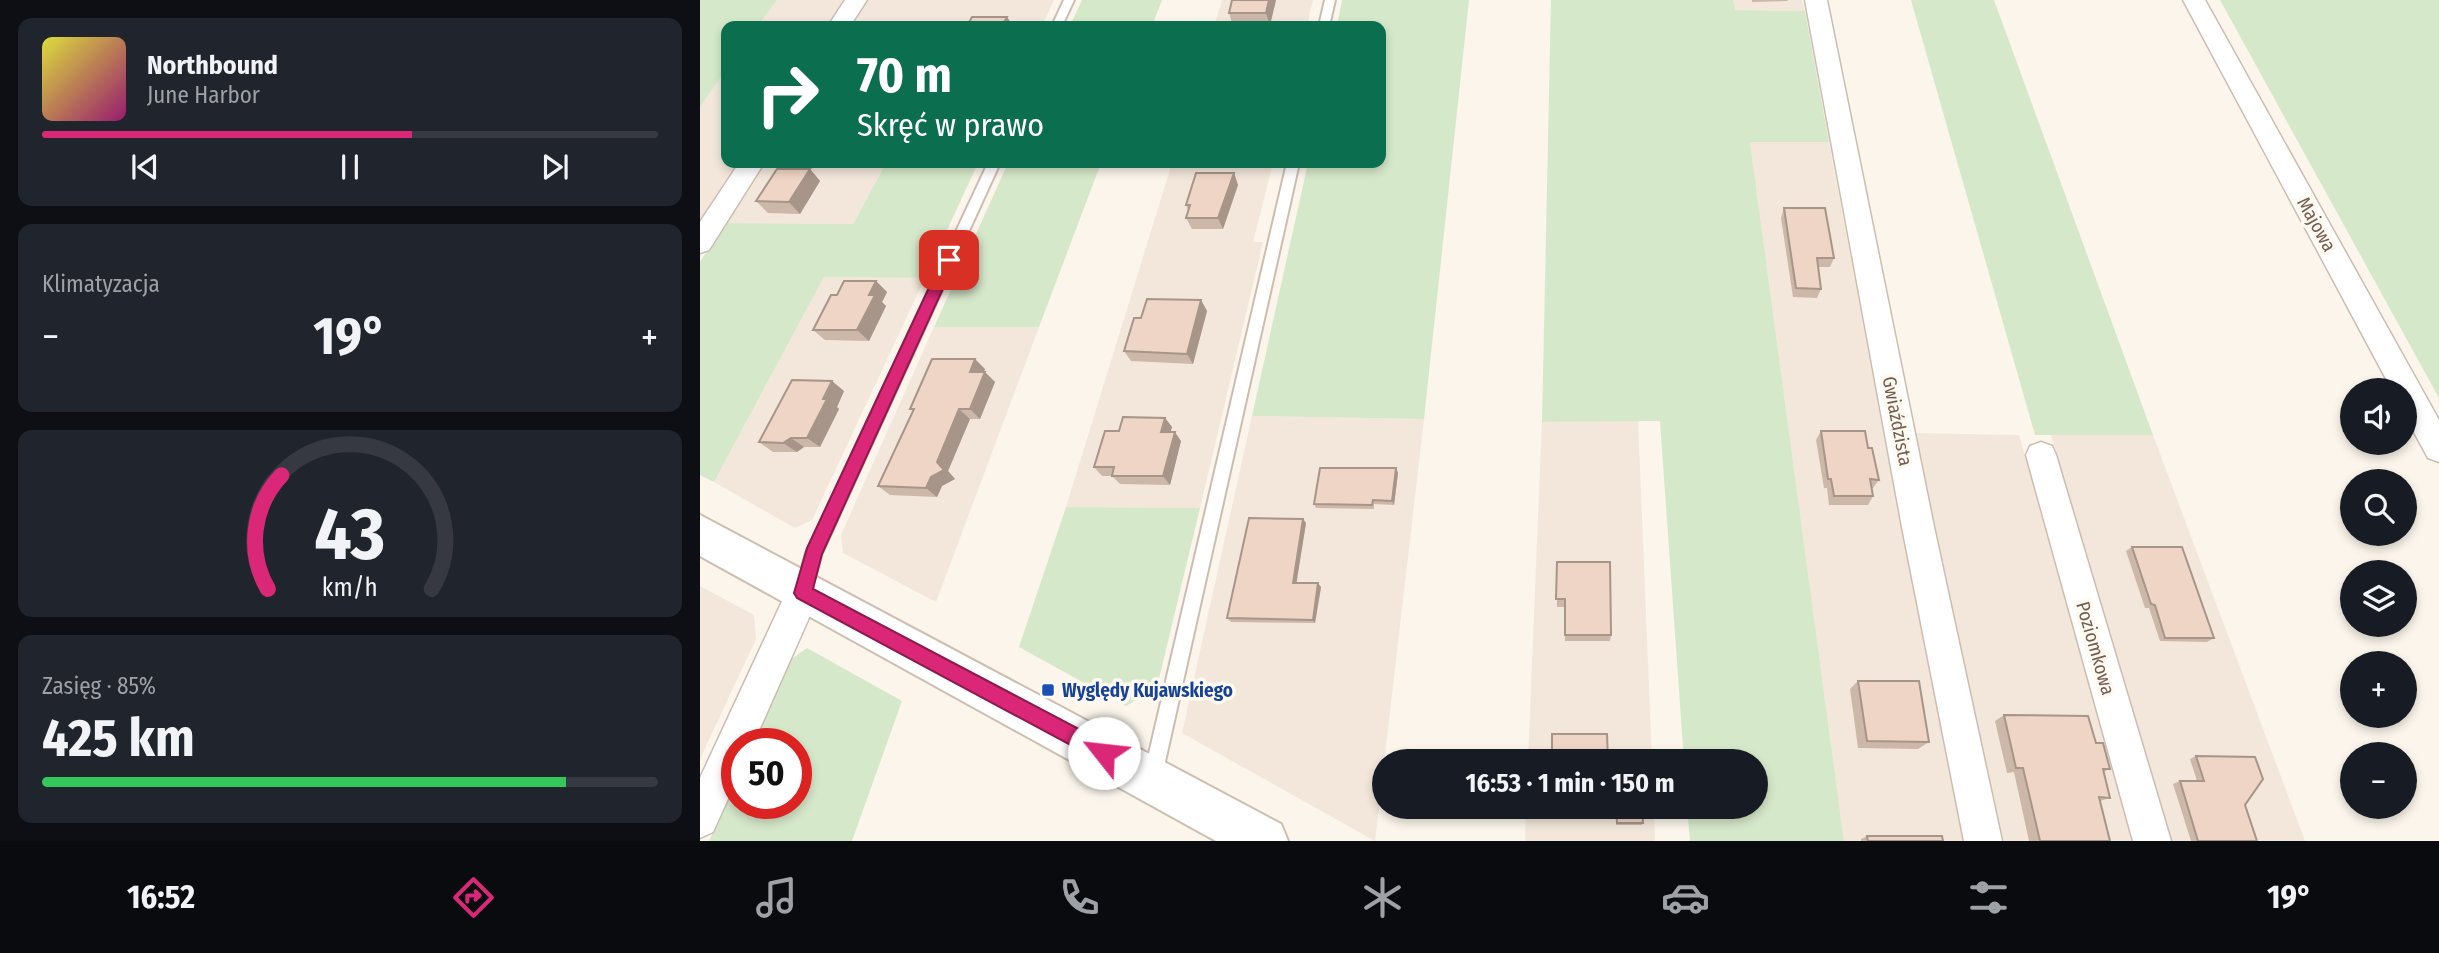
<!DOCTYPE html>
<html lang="pl">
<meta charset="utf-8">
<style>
:root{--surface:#171b24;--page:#20242c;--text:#f1f3f6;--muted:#9ea1a6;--line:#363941;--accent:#db2777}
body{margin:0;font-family:"Fira Sans Condensed",sans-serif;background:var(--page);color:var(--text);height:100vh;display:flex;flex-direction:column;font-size:26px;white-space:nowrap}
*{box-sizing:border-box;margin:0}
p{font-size:23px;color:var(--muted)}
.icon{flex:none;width:38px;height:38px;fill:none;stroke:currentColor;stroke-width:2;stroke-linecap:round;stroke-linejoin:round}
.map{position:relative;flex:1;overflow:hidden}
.drawer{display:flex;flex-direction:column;gap:18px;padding:18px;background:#0d0f14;width:700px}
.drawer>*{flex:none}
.hud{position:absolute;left:21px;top:21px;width:665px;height:147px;border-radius:14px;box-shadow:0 4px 10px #0003;background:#0b6e4f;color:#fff;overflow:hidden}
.tools{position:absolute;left:1640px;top:378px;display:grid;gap:14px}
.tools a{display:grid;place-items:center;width:77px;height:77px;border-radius:50%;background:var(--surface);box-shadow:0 4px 10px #0003;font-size:35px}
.speed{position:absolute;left:21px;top:728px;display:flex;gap:14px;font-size:35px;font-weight:700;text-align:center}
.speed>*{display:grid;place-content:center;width:91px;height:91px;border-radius:50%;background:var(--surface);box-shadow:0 4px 10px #0003;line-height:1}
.speed .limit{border:10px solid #d22;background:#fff;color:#111}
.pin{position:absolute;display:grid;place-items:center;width:60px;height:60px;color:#fff;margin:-30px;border-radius:14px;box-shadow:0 4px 10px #0006}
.me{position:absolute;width:77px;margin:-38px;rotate:299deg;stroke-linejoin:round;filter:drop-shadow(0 0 5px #0008)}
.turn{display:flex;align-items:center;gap:24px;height:147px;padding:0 21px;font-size:32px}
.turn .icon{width:91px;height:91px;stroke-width:2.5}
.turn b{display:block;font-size:49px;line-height:60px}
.big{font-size:52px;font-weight:700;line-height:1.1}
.drawer .widget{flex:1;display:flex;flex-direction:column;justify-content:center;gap:10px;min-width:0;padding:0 24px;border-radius:14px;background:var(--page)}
.drawer .dial{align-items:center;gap:0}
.dial svg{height:182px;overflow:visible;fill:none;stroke:var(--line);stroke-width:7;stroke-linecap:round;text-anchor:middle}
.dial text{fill:var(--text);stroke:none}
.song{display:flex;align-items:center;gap:21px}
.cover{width:84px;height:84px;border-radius:10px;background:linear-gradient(135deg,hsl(60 70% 55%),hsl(320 70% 35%))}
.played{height:7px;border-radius:4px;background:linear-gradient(90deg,var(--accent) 60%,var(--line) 60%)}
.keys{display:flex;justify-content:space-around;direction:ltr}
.heat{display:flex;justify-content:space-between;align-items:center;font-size:38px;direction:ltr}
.charge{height:10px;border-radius:5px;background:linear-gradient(90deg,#34c759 85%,var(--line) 0)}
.trip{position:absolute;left:672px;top:749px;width:396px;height:70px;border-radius:35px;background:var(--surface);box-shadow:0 4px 10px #0003;font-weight:700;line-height:70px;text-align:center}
.tabs{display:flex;height:112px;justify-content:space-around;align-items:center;background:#090b0e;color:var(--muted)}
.tabs .icon{width:49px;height:49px}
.tabs .active{color:var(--accent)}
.tabs b{font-size:32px;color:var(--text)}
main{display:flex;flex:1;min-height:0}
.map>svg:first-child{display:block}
.residential{fill:#f2e7da}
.green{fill:#d6e8ca}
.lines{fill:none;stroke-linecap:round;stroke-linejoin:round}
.lane-casing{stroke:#ccbdb1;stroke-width:4}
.street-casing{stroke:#ccbdb1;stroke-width:3}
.secondary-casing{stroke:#cfbeaf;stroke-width:4}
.lane{fill:#fff;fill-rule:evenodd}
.street{fill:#fff;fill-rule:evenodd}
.secondary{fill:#fff;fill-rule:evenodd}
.wall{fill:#cdb7a9}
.shaded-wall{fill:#a7958a}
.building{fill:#eed5c5;stroke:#a7958a;stroke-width:2}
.route{fill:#db2777;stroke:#8e194d;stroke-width:2}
.transit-dot{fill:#1a4fb4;stroke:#fef9f1;stroke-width:2.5}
.labels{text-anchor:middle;stroke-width:7;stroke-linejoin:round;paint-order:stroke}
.street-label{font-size:19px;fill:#745d50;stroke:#fef9f1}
.transit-label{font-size:19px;font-weight:bold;fill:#164399;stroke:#fef9f1;text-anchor:start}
</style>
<main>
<section class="drawer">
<div class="widget">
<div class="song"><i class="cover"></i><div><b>Northbound</b><p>June Harbor</p></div></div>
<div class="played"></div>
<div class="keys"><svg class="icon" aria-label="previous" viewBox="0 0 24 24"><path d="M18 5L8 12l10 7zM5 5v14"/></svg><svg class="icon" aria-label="pause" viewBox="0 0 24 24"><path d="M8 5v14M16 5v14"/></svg><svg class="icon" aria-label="next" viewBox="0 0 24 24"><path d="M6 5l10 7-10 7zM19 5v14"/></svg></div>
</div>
<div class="widget"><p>Klimatyzacja</p>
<div class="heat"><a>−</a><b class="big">19°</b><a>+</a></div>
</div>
<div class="widget dial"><svg viewBox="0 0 100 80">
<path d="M14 69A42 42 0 1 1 86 69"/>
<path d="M14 69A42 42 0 0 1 20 19" stroke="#db2777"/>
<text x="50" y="56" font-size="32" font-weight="700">43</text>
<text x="50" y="72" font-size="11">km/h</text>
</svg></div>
<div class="widget"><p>Zasięg · 85%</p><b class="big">425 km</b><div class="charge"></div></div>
</section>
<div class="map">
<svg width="1739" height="841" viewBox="0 0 1739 841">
<rect width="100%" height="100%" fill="#fbf5eb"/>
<g class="residential">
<polygon points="77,0 144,0 127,26 58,26"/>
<polygon points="166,0 354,0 342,26 149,26"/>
<polygon points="522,0 613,0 607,26 514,26"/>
<polygon points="1033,0 1102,0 1105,11 1034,10"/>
<polygon points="26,70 26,163 37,163 0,220 0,107"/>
<polygon points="1050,142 1129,142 1200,524 1207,525 1268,841 1144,841"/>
<polygon points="63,163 186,163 153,224 25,223"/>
<polygon points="472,163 573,163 553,242 563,242 500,508 366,507"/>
<polygon points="124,277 225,278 112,520 95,528 14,482"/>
<polygon points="234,327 339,327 236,602 143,553 141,535"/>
<polygon points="552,416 724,419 675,841 482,733"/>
<polygon points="938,421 952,761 828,761 842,422"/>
<polygon points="1210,433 1319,435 1434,841 1296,841"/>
<polygon points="1351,435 1453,435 1605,841 1471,841"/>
<polygon points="0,586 54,615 56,639 0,759"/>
<polygon points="826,807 954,807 955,841 825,841"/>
</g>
<g class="green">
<polygon points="0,0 77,0 58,26 26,26 26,70 0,107"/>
<polygon points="382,0 462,0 452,26 370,26"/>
<polygon points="642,0 769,0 724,419 552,416 608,163 681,163 681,26 637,26"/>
<polygon points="851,0 1033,0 1035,10 1105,11 1129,142 1050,142 1144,841 990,841 987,807 1055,807 1055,761 984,761 960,421 842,422"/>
<polygon points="1211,0 1294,0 1453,435 1335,435"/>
<polygon points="1520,0 1739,0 1739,398"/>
<polygon points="186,163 278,163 225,278 124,277 14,482 0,475 0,262 25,223 153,224"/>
<polygon points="308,163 401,163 339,327 234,327"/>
<polygon points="366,507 500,508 457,687 426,706 319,647"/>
<polygon points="107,648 202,701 152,841 9,841 37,779 37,803 96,803 96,744 52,744 90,660"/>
</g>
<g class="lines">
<g class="lane-casing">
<g id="lane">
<polygon points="364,0 374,0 362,26 352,26"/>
<polygon points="625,0 635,0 629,26 619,26"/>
<polygon points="288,163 300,163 122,553 109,596 104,598 99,596 96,591 106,553"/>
<polygon points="587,163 599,163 462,775 459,781 453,784 447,781 444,775"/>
</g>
</g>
<g class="street-casing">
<g id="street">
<polygon points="145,0 167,0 150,26 128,26"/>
<polygon points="1105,0 1127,0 1234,527 1302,841 1264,841 1202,527"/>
<polygon points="1483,0 1505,0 1739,420 1739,462 1728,458 1704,414 1704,390 1692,390"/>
<polygon points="39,163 64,163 9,250 0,253 0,222"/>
<polygon points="1341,442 1352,446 1356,455 1471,841 1433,841 1326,455 1330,446"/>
<polygon points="103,577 115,582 120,593 53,744 37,744 37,779 13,832 0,838 0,778 91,582"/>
</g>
</g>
<g class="secondary-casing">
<polygon id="secondary" points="0,515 581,824 588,841 516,841 0,556"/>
</g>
<use href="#lane" class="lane"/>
<use href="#street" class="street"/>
<use href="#secondary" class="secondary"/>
</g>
<g class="wall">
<polygon points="576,0 570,25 533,26 529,13"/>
<polygon points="1052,0 1088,0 1087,1 1052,2"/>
<polygon points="110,169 120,181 100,214 68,213 56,201"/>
<polygon points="534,173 538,185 523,229 492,229 486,218 488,210 486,205"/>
<polygon points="1084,208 1134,258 1130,267 1118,267 1121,289 1117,298 1093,297 1081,218"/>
<polygon points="176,281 187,292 182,302 186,306 169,341 125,340 113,330 137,295"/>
<polygon points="501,300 507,311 493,364 431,361 424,351 441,318"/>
<polygon points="285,369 284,372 295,382 280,419 270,419 248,471 255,479 242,486 237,497 190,495 178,486 213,411 210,409"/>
<polygon points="144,391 137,407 139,409 120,447 104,447 97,452 73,452 59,442"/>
<polygon points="465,418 472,427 470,432 481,441 470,485 420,484 412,476 402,476 394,467 419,431"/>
<polygon points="1121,431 1168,448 1179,480 1173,488 1171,488 1173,496 1168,505 1129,505 1127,488 1124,488 1116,440"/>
<polygon points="696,468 698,473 694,505 674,504 674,509 616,508 614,504"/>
<polygon points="603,519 606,523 596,583 621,587 615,623 531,622 527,618"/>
<polygon points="1432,547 1514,638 1507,642 1460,641 1449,608 1445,608 1426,551"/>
<polygon points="857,562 911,635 910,641 865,641 865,607 857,607"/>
<polygon points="1158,681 1229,742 1218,749 1158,748 1150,689"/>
<polygon points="1304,715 1396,743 1410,769 1403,772 1410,798 1400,801 1410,841 1329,841 1314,772 1307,773 1295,721"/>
<polygon points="1496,756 1545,805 1557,841 1491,841 1473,784 1480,781 1497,781 1490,759"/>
<rect x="916" y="807" width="26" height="18"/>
<polygon points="1167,836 1243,841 1161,841 1161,839"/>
</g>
<g class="shaded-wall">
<polygon points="569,0 576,0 570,25 566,13"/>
<polygon points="307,17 313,26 302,26"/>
<polygon points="110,169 120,181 100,214 89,202"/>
<polygon points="534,173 538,185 523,229 518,218"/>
<polygon points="176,281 187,292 182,302 186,306 169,341 157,330 169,295"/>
<polygon points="501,300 507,311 493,364 487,354"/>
<polygon points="275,359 285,369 280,382 270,372"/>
<polygon points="285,372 295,382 280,419 270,409"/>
<polygon points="132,381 144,391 137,407 139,409 120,447 107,438"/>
<polygon points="259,409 270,419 248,471 255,479 242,486 237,497 226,488"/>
<polygon points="465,418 472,427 468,441 461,432"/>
<polygon points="475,432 481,441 470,485 463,476"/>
<polygon points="91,438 104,447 97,452 83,443"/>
<polygon points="696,468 698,473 694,505 692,501"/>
<polygon points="603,519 606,523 596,586 593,583"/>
<polygon points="618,583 621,587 615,623 613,620"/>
</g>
<g class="building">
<polygon points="532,0 569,0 566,13 529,13"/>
<polygon points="272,17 307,17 302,26 267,26"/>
<polygon points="77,169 110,169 89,202 56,201"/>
<polygon points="496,173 534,173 518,218 486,218 490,205 486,205"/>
<polygon points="1084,208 1125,208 1134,258 1117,258 1121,289 1096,288"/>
<polygon points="144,281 176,281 169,295 175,295 157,330 113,330 131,295 137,295"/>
<polygon points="447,299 501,300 487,354 424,351 434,318 441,318"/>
<polygon points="232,359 275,359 270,372 285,372 270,409 259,409 237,462 244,470 231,477 226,488 178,486 214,409 210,409"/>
<polygon points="92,380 132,381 123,399 127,399 107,438 91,438 83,443 59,442"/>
<polygon points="423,417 465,418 461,432 475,432 463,476 412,476 414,467 394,467 405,431 419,431"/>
<polygon points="1121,431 1165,431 1168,448 1172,448 1179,480 1170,479 1173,496 1134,496 1131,479 1128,479"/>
<polygon points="620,468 696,468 692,501 673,500 672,505 614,504"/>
<polygon points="549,518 603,519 593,583 618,583 613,620 527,618"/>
<polygon points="1432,547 1482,547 1514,638 1465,638 1455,605 1451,604"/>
<polygon points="857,562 910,562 911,635 865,635 865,599 856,599"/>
<polygon points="1158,681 1219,681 1229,742 1167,741"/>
<polygon points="1304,715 1388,716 1396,743 1403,743 1410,769 1403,769 1410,798 1399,797 1410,841 1340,841 1323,768 1316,768"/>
<polygon points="852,734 907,734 908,761 852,761"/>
<polygon points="1496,756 1555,757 1563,779 1545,805 1557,841 1498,841 1480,781 1504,781"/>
<polygon points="916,807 942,807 943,823 917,823"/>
<polygon points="1167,836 1242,836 1243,841 1168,841"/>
</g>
<polygon class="route" points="249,255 256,260 122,554 113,589 411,746 413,753 411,760 404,763 97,598 94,593 107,548 242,260"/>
<rect class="transit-dot" x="341" y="683" width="14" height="14" rx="3.5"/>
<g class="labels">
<g class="street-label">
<text transform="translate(1617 224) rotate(61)" y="7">Majowa</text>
<text transform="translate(1198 421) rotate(79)" y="7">Gwiaździsta</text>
<text transform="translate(1396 648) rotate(74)" y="7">Poziomkowa</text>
</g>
<g class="transit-label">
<text x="362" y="697">Wyględy Kujawskiego</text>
</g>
</g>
</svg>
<div class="tools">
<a><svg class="icon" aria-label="sound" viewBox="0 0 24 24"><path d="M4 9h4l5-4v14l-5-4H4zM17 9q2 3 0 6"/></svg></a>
<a><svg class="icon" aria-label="search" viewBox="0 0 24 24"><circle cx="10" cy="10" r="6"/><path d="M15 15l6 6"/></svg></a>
<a><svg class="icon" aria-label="layers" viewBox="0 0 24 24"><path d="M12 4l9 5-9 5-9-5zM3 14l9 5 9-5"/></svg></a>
<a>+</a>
<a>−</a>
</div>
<div class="speed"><div class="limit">50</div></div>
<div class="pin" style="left:249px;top:260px;background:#d93025"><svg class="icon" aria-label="arrive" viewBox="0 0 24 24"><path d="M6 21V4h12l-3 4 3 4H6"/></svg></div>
<svg class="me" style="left:404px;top:753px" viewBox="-20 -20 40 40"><circle r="19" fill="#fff"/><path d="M0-13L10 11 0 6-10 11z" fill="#db2777"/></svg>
<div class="trip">16:53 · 1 min · 150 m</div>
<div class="hud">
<div class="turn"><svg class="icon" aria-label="right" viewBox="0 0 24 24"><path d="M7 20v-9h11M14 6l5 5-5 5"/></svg><div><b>70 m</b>Skręć w prawo</div></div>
</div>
</div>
</main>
<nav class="tabs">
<b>16:52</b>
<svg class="icon active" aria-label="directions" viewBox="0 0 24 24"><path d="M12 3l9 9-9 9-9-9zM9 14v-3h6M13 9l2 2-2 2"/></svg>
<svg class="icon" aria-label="music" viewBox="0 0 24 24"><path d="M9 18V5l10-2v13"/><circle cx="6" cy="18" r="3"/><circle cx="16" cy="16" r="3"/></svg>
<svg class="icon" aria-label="phone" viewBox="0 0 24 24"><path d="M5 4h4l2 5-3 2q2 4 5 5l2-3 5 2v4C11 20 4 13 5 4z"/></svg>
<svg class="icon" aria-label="climate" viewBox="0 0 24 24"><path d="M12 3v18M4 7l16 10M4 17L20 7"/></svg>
<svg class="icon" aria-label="car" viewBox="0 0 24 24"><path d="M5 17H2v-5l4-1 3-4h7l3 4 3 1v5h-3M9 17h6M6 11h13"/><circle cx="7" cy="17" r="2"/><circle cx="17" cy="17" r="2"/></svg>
<svg class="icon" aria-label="filters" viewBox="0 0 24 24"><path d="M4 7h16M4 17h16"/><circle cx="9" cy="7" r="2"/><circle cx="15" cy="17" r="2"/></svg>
<b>19°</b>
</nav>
